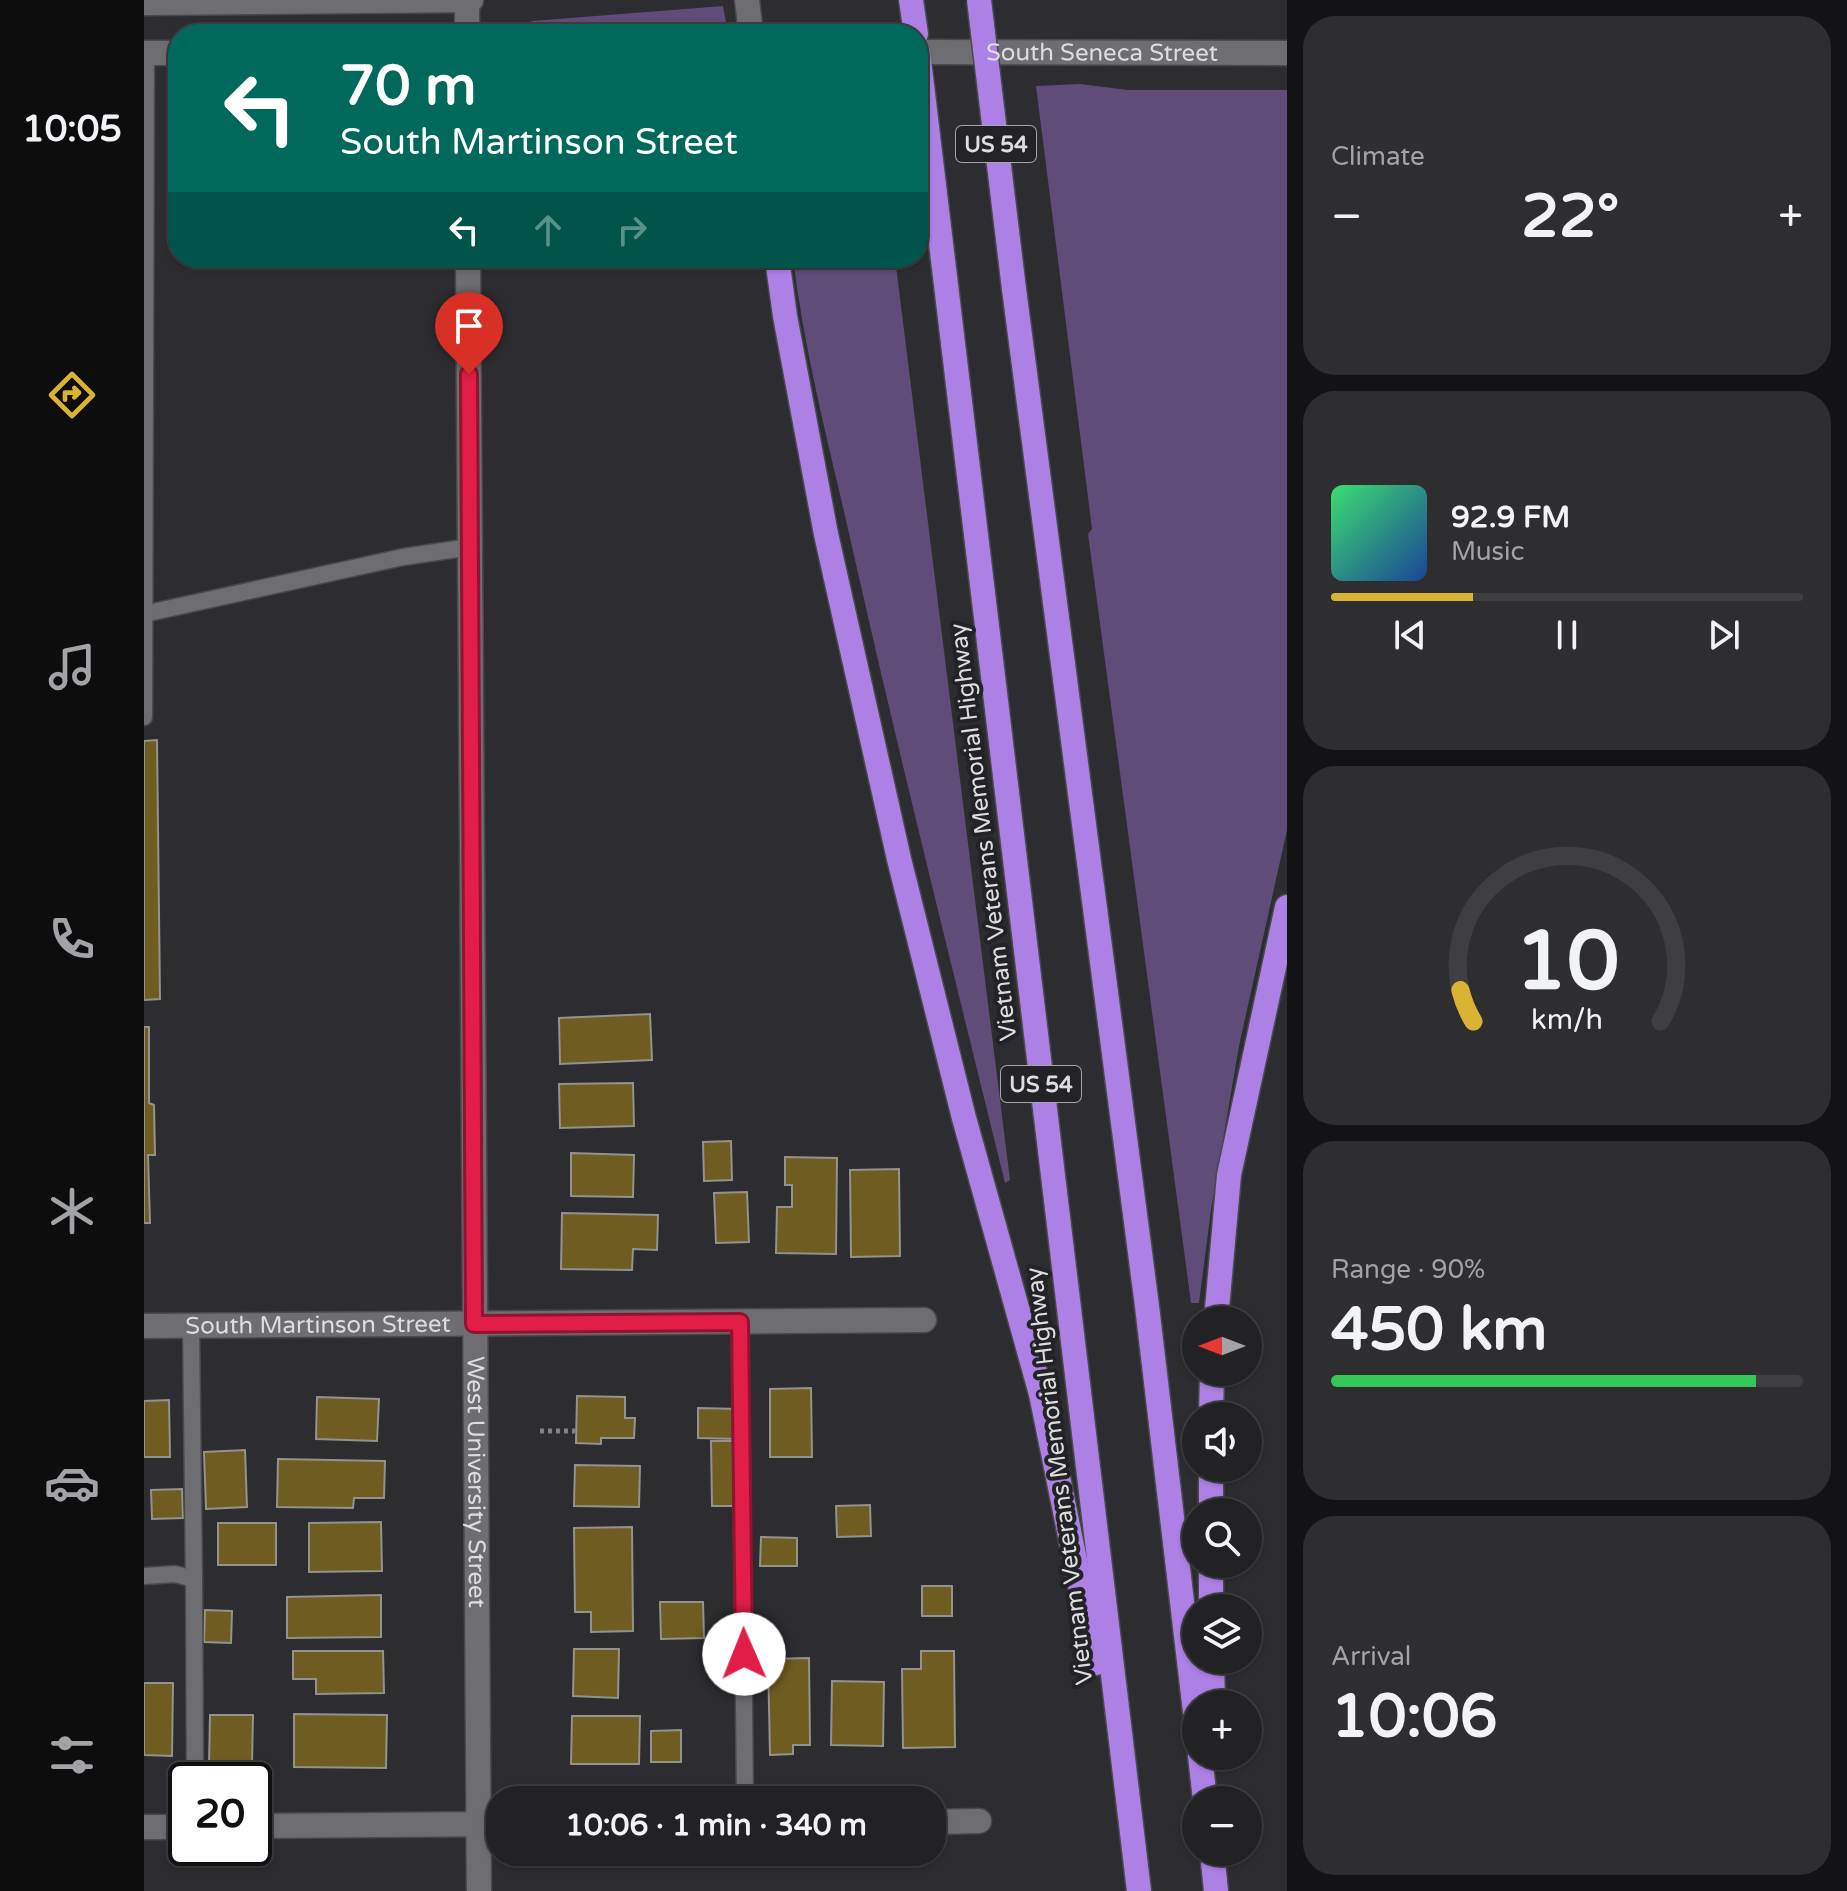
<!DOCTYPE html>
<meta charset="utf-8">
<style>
:root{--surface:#222124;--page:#2e2e31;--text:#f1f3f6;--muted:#a2a3a6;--line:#3f3e41;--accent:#dab333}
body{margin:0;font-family:"Varela Round",sans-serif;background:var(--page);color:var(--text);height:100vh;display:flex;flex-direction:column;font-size:30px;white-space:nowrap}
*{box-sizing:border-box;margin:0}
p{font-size:26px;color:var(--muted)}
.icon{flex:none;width:44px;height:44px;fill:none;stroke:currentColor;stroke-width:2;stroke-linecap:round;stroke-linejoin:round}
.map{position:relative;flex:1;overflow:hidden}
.side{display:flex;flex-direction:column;gap:16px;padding:16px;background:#131214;width:560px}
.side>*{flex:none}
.guide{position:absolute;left:24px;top:24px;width:760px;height:244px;border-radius:32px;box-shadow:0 2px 6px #0004,0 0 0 2px var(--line);background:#00695c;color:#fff;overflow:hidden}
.needle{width:52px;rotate:270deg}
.fabs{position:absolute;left:1038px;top:1306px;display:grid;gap:16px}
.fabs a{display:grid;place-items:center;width:80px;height:80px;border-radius:50%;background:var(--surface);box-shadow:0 2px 6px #0004,0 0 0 2px var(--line);font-size:40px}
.speed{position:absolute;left:24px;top:1762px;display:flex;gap:16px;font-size:40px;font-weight:700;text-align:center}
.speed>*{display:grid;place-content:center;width:104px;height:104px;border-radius:50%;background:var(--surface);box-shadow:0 2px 6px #0004,0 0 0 2px var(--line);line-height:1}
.speed .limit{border:4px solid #111;border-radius:12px;background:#fff;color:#111}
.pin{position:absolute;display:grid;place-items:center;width:68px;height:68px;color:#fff;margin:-82px -34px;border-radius:50% 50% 50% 0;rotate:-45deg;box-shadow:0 0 8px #0007}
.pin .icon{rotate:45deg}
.me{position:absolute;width:88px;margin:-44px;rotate:359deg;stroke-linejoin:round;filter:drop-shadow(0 0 6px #0008)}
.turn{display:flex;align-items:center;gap:28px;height:168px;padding:0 40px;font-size:36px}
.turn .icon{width:104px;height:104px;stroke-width:2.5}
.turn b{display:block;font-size:56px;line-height:68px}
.lanes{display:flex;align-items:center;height:76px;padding:0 40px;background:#0003;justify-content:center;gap:40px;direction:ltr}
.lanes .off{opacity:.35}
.big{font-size:60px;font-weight:700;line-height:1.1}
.side .card{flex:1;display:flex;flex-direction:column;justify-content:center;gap:12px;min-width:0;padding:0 28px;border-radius:32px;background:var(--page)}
.side .dial{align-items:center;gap:0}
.dial svg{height:208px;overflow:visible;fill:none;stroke:var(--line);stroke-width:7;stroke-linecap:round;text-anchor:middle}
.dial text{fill:var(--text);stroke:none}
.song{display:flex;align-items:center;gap:24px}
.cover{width:96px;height:96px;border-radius:12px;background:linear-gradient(135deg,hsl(140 70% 55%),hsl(220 70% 35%))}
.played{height:8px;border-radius:4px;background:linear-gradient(90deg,var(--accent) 30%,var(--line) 30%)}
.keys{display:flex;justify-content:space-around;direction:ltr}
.heat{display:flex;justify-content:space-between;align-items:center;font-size:44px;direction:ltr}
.charge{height:12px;border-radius:6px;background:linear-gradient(90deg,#34c759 90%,var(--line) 0)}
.trip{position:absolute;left:342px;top:1786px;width:460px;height:80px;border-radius:32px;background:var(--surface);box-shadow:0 2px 6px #0004,0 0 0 2px var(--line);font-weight:700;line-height:80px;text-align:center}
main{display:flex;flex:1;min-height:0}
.tab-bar{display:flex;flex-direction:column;width:144px;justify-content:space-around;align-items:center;background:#0e0d0e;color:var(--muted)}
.tab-bar .icon{width:56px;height:56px}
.tab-bar .current{color:var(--accent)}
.tab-bar b{font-size:36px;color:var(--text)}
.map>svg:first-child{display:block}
.green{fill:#5f4c78}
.building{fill:#6f5c20;stroke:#93928d;stroke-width:2}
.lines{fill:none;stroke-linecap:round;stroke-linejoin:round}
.lane-casing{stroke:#49484b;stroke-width:19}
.street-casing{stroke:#49484b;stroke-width:27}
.secondary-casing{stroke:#49484b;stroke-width:27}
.highway-casing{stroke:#49484b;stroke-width:27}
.path{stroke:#828184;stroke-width:5;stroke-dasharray:4 4;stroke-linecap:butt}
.lane{stroke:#6e6d71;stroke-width:16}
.street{stroke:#6e6d71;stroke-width:24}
.secondary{stroke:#6e6d71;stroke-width:24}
.highway{stroke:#ad80e6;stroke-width:24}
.highway-bridge-casing{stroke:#49484b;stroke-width:27;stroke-linecap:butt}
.highway-bridge{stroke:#ad80e6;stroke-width:24}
.route-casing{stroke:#92132f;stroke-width:20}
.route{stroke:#e11d48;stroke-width:14}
.labels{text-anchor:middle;stroke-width:8;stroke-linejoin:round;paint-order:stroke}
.shield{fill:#232226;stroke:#a5a4a7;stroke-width:2}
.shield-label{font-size:22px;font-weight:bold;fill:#dddcde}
.street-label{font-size:24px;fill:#dddcde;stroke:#232226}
</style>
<main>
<nav class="tab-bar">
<b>10:05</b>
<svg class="icon current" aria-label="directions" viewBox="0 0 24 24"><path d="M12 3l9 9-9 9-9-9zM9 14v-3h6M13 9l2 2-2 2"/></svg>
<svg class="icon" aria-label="music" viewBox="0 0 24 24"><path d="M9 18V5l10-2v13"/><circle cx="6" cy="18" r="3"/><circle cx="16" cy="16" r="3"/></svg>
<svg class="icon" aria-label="phone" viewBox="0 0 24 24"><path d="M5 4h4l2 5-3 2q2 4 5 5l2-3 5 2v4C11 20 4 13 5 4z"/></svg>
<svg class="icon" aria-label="climate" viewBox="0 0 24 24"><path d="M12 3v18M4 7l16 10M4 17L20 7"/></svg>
<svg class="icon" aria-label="car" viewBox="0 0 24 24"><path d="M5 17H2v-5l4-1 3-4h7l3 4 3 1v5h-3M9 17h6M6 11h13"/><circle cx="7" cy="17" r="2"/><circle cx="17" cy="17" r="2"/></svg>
<svg class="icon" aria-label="filters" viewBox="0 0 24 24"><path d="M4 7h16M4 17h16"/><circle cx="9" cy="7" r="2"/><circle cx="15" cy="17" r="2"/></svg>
</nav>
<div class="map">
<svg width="1143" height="1891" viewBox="0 0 1143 1891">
<rect width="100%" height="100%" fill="#2d2c30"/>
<g class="green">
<polygon points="579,6 584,34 462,34 387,28 384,24 388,21"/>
<polygon points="936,84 984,90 1143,90 1143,830 1095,1046 1067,1210 1055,1303 1047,1303 944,534 948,529 892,86"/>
<path d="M649 258H751L866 1180 861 1183C810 975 758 768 711 560 689 460 661 359 649 258Z"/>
</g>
<g class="building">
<polygon points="13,740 16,999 0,1000 0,741"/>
<polygon points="506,1014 508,1060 416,1064 415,1018"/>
<polygon points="0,1027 5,1027 5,1103 10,1105 11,1155 4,1155 6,1223 0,1223"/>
<polygon points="489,1083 490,1126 416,1128 415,1084"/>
<polygon points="587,1141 588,1180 560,1181 559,1142"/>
<polygon points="427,1153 490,1155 489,1197 427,1196"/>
<polygon points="641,1157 693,1158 692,1254 632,1253 633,1207 648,1207 648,1185 641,1185"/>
<polygon points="755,1169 756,1256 707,1257 706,1170"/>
<polygon points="603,1192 605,1242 572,1243 570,1193"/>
<polygon points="418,1213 514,1215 513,1250 489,1249 488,1270 417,1269"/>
<polygon points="667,1388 668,1457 626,1457 626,1389"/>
<polygon points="433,1396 481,1397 481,1418 491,1418 490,1438 457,1438 457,1444 432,1443"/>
<polygon points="173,1397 235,1399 233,1441 172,1439"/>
<polygon points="25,1400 26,1457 0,1457 0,1401"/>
<polygon points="554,1408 594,1409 593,1439 554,1438"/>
<polygon points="567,1441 593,1441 594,1506 568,1506"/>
<polygon points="101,1450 103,1507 62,1509 60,1452"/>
<polygon points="134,1459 241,1461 240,1498 210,1498 209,1508 133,1507"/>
<polygon points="431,1465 496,1466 495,1507 430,1506"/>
<polygon points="38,1489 39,1518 8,1519 7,1490"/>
<polygon points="726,1505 727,1536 693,1537 692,1506"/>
<polygon points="237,1522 238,1571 165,1572 165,1523"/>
<rect x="74" y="1523" width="58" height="42"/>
<polygon points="488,1527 489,1631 447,1632 447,1612 431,1612 430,1528"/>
<polygon points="617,1537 653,1538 653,1566 616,1566"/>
<rect x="778" y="1586" width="30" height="30"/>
<polygon points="237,1595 237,1637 143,1638 143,1597"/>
<polygon points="516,1602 559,1602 560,1638 517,1639"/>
<polygon points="61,1610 88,1611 87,1643 60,1642"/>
<polygon points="430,1649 475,1649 474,1698 429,1696"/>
<polygon points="149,1651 239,1651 240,1693 172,1694 172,1679 149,1679"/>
<polygon points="777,1651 810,1651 811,1747 759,1748 758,1669 777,1669"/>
<polygon points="665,1658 666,1745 649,1745 649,1754 626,1755 624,1659"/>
<polygon points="688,1681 740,1682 739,1746 687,1745"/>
<polygon points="0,1683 29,1683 28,1756 0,1755"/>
<polygon points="150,1714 243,1715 242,1768 150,1767"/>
<polygon points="66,1715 109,1715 108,1764 65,1764"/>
<polygon points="428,1716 496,1716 495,1764 427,1764"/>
<polygon points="537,1730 537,1762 507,1762 507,1731"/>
</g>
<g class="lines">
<g class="lane-casing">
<g id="lane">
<polyline points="0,614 259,557 326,547"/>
<polyline points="0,717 2,53"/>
<polyline points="596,1322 601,1800"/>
<polyline points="47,1326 50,1579"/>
<polyline points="0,1576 31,1574 50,1579 51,1780"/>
</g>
</g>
<g class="street-casing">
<g id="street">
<polyline points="323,0 323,34"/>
<path id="s1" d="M324 258 335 1891"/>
<path id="s2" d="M0 1326 780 1320"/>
<polyline points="788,1822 835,1821"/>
<polyline points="110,1826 356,1824"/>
<polyline points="0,1827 42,1827"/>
</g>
</g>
<g class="secondary-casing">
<g id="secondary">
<polyline points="603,0 607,34"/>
<polyline points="0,3 327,0"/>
<path id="s3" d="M774 52 1143 53"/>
<polyline points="0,53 34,53"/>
</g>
</g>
<g class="highway-casing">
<g id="highway">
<polyline points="767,0 772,34"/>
<polyline points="774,52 995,1891"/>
<polyline points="633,258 641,316 682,534 755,859 820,1118 897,1394 952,1663"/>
<polyline points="870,289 1003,1306 1052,1720"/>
<polyline points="1072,1320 1085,1175 1143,907"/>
<polyline points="1067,1416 1068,1372"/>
<polyline points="1067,1512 1067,1468"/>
<polyline points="1067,1564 1067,1608"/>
<polyline points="1068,1660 1069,1704"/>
<polyline points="1056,1756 1061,1800"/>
<polyline points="1068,1852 1072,1891"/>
</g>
</g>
<polyline class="path" points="396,1431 432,1431"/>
<use href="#lane" class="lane"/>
<use href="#street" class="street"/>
<use href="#secondary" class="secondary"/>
<use href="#highway" class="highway"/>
<g class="highway-bridge-casing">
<polyline id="highway-bridge" points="835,0 870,289"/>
</g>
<use href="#highway-bridge" class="highway-bridge"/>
</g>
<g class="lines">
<g class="route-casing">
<polyline id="route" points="325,374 330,1324 596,1322 600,1654"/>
</g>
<use href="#route" class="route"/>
</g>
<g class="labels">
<g class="shield">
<rect x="812" y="126" width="80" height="36" rx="6"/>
<rect x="857" y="1066" width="80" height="36" rx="6"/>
</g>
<g class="shield-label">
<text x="852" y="152">US 54</text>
<text x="897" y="1092">US 54</text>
</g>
<g class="street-label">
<text dy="8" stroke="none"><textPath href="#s3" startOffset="184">South Seneca Street</textPath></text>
<text transform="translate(839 832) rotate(-97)" y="8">Vietnam Veterans Memorial Highway</text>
<text dy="8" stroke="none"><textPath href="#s2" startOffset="174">South Martinson Street</textPath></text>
<text transform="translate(915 1476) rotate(-97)" y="8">Vietnam Veterans Memorial Highway</text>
<text dy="8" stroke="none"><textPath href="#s1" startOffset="1224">West University Street</textPath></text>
</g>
</g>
</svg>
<div class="fabs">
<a><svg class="needle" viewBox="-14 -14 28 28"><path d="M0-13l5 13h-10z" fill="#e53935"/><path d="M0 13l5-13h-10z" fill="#a2a3a6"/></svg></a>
<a><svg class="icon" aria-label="sound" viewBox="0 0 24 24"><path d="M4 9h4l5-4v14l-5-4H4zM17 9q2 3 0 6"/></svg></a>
<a><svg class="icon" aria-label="search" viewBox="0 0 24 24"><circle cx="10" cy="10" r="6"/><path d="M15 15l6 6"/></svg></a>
<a><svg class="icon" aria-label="layers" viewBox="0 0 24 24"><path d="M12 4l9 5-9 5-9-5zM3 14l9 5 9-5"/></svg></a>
<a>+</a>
<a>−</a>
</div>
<div class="speed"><div class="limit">20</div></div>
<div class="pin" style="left:325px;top:374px;background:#d93025"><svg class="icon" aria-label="arrive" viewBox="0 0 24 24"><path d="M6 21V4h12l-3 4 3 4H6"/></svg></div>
<svg class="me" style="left:600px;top:1654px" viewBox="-20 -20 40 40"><circle r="19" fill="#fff"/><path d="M0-13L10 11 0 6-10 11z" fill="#e11d48"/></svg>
<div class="trip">10:06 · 1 min · 340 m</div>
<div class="guide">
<div class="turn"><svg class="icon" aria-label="left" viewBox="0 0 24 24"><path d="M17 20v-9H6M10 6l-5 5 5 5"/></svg><div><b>70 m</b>South Martinson Street</div></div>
<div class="lanes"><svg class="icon" aria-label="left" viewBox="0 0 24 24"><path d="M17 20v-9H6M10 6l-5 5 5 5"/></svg><svg class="icon off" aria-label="ahead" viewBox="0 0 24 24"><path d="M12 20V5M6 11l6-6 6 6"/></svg><svg class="icon off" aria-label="right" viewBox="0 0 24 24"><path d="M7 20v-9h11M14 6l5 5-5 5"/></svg></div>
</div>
</div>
<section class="side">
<div class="card"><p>Climate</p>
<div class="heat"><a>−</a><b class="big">22°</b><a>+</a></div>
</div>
<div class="card">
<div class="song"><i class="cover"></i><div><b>92.9 FM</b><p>Music</p></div></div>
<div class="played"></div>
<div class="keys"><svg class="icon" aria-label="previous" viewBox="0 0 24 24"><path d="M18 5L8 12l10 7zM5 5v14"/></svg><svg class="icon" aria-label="pause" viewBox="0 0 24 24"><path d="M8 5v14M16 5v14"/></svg><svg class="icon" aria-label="next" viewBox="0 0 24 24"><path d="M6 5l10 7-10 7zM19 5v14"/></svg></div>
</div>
<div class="card dial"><svg viewBox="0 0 100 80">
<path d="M14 69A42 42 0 1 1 86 69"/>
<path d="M14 69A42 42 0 0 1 9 57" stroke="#dab333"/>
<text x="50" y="56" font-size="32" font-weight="700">10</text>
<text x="50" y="72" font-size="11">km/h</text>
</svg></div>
<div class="card"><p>Range · 90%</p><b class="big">450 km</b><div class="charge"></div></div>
<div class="card"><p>Arrival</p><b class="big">10:06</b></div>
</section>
</main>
